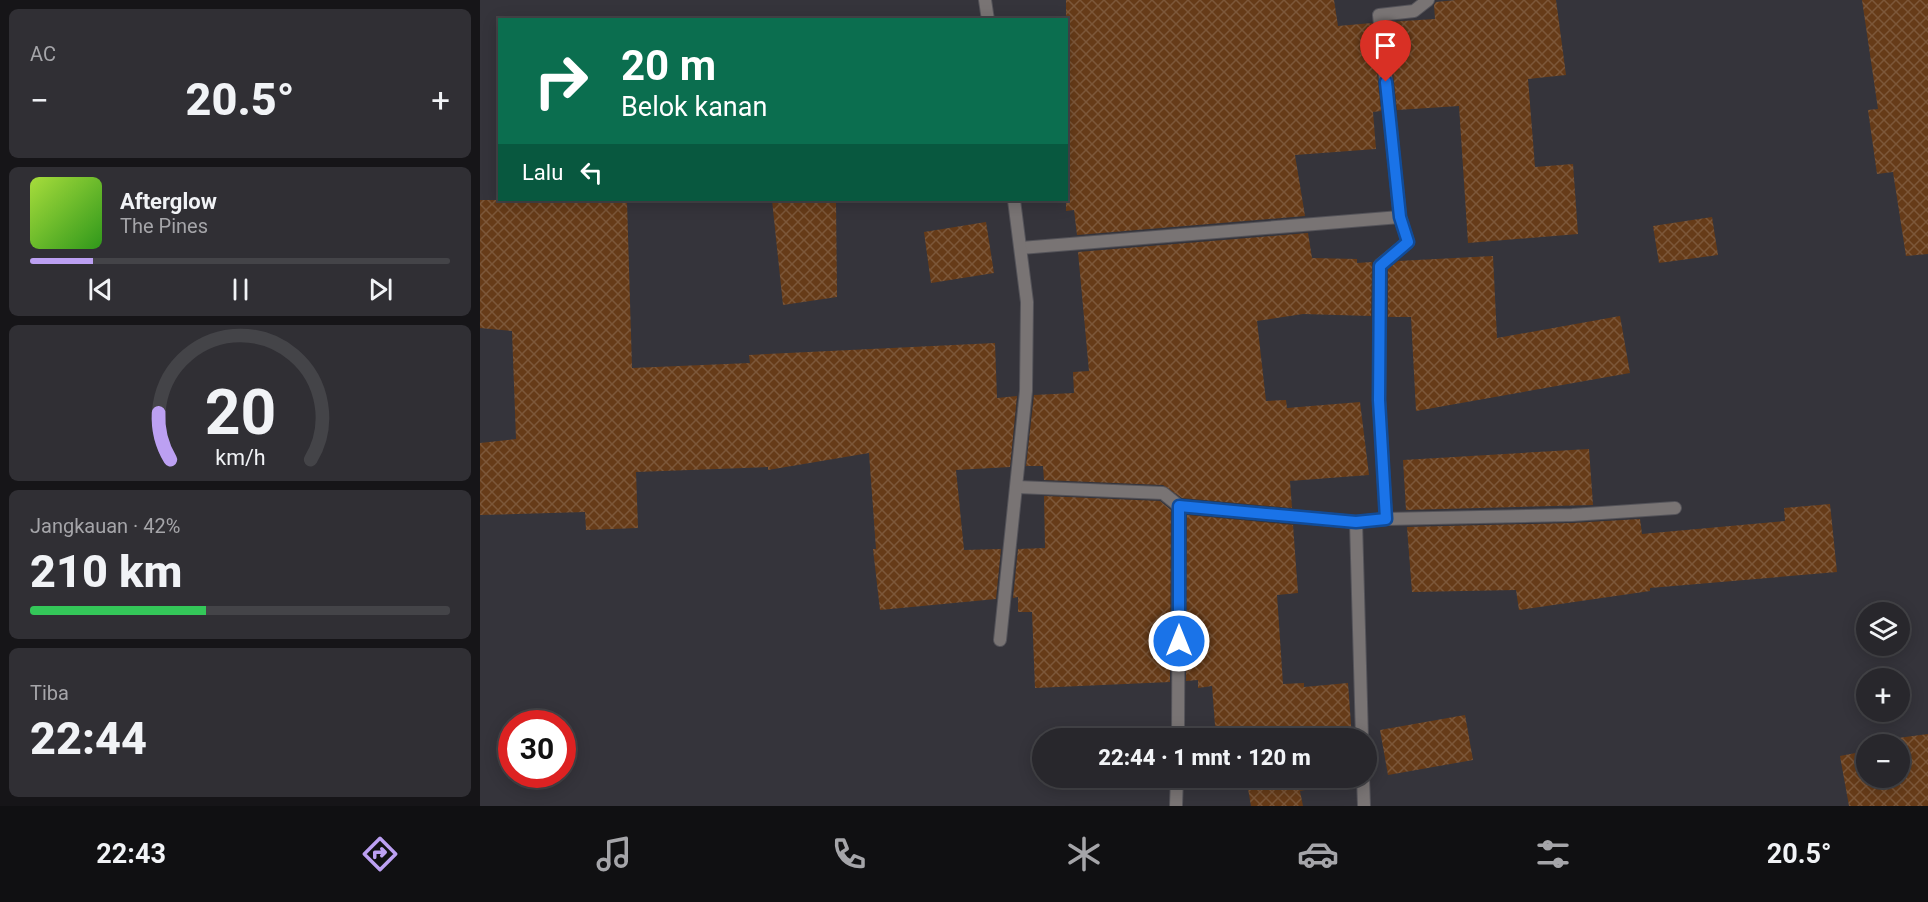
<!DOCTYPE html>
<html lang="id">
<meta charset="utf-8">
<style>
:root{--surface:#28272c;--page:#302f34;--text:#f1f3f6;--muted:#a5a5a9;--line:#444448;--accent:#bca0f2}
body{margin:0;font-family:Roboto,sans-serif;background:var(--page);color:var(--text);height:100vh;display:flex;flex-direction:column;font-size:22px;white-space:nowrap}
*{box-sizing:border-box;margin:0}
p{font-size:20px;color:var(--muted)}
.icon{flex:none;width:33px;height:33px;fill:none;stroke:currentColor;stroke-width:2;stroke-linecap:round;stroke-linejoin:round}
.map{position:relative;flex:1;overflow:hidden}
.drawer{display:flex;flex-direction:column;gap:9px;padding:9px;background:#161518;width:480px}
.drawer>*{flex:none}
.top-card{position:absolute;left:18px;top:18px;width:570px;height:183px;border-radius:0px;box-shadow:0 3px 15px #0003,0 0 0 2px var(--line);background:#0b6e4f;color:#fff;overflow:hidden}
.tools{position:absolute;left:1376px;top:602px;display:grid;gap:12px}
.tools a{display:grid;place-items:center;width:54px;height:54px;border-radius:50%;background:var(--surface);box-shadow:0 3px 15px #0003,0 0 0 2px var(--line);font-size:30px}
.speed{position:absolute;left:18px;top:710px;display:flex;gap:12px;font-size:30px;font-weight:700;text-align:center}
.speed>*{display:grid;place-content:center;width:78px;height:78px;border-radius:50%;background:var(--surface);box-shadow:0 3px 15px #0003,0 0 0 2px var(--line);line-height:1}
.speed .limit{border:9px solid #d22;background:#fff;color:#111}
.pin{position:absolute;display:grid;place-items:center;width:51px;height:51px;color:#fff;margin:-62px -26px;border-radius:50% 50% 50% 0;rotate:-45deg;box-shadow:0 0 6px #0007}
.pin .icon{rotate:45deg}
.me{position:absolute;width:66px;margin:-33px;rotate:0deg;stroke-linejoin:round;filter:drop-shadow(0 0 4px #0008)}
.turn{display:flex;align-items:center;gap:21px;height:126px;padding:0 24px;font-size:27px}
.turn .icon{width:78px;height:78px;stroke-width:2.5}
.turn b{display:block;font-size:42px;line-height:51px}
.then{display:flex;align-items:center;height:57px;padding:0 24px;background:#0003;gap:12px;font-size:22px}
.big{font-size:45px;font-weight:800;line-height:1.1}
.drawer .tile{flex:1;display:flex;flex-direction:column;justify-content:center;gap:9px;min-width:0;padding:0 21px;border-radius:9px;background:var(--page)}
.drawer .dial{align-items:center;gap:0}
.dial svg{height:156px;overflow:visible;fill:none;stroke:var(--line);stroke-width:7;stroke-linecap:round;text-anchor:middle}
.dial text{fill:var(--text);stroke:none}
.song{display:flex;align-items:center;gap:18px}
.cover{width:72px;height:72px;border-radius:9px;background:linear-gradient(135deg,hsl(80 70% 55%),hsl(110 70% 35%))}
.played{height:6px;border-radius:3px;background:linear-gradient(90deg,var(--accent) 15%,var(--line) 15%)}
.keys{display:flex;justify-content:space-around;direction:ltr}
.heat{display:flex;justify-content:space-between;align-items:center;font-size:33px;direction:ltr}
.charge{height:9px;border-radius:4px;background:linear-gradient(90deg,#34c759 42%,var(--line) 0)}
.trip{position:absolute;left:552px;top:728px;width:345px;height:60px;border-radius:30px;background:var(--surface);box-shadow:0 3px 15px #0003,0 0 0 2px var(--line);font-weight:800;line-height:60px;text-align:center}
.tab-bar{display:flex;height:96px;justify-content:space-around;align-items:center;background:#101012;color:var(--muted)}
.tab-bar .icon{width:42px;height:42px}
.tab-bar .selected{color:var(--accent)}
.tab-bar b{font-size:27px;color:var(--text)}
main{display:flex;flex:1;min-height:0}
.map>svg:first-child{display:block}
.building{fill:url(#building-cross-hatch)}
.lines{fill:none;stroke-linecap:round;stroke-linejoin:round}
.street-casing{stroke:#545359;stroke-width:14}
.street{stroke:#797474;stroke-width:12}
.route-casing{stroke:#114b97;stroke-width:15}
.route{stroke:#1a73e8;stroke-width:10}
</style>
<main>
<section class="drawer">
<div class="tile"><p>AC</p>
<div class="heat"><a>−</a><b class="big">20.5°</b><a>+</a></div>
</div>
<div class="tile">
<div class="song"><i class="cover"></i><div><b>Afterglow</b><p>The Pines</p></div></div>
<div class="played"></div>
<div class="keys"><svg class="icon" aria-label="previous" viewBox="0 0 24 24"><path d="M18 5L8 12l10 7zM5 5v14"/></svg><svg class="icon" aria-label="pause" viewBox="0 0 24 24"><path d="M8 5v14M16 5v14"/></svg><svg class="icon" aria-label="next" viewBox="0 0 24 24"><path d="M6 5l10 7-10 7zM19 5v14"/></svg></div>
</div>
<div class="tile dial"><svg viewBox="0 0 100 80">
<path d="M14 69A42 42 0 1 1 86 69"/>
<path d="M14 69A42 42 0 0 1 8 45" stroke="#bca0f2"/>
<text x="50" y="56" font-size="32" font-weight="700">20</text>
<text x="50" y="72" font-size="11">km/h</text>
</svg></div>
<div class="tile"><p>Jangkauan · 42%</p><b class="big">210 km</b><div class="charge"></div></div>
<div class="tile"><p>Tiba</p><b class="big">22:44</b></div>
</section>
<div class="map">
<svg width="1448" height="806" viewBox="0 0 1448 806">
<defs>
<pattern id="building-cross-hatch" width="8" height="8" patternUnits="userSpaceOnUse" patternTransform="scale(1.5)"><rect width="8" height="8" fill="#663b18"/><path d="M0 0l8 8M0 8l8-8" fill="none" stroke="#7c5739"/></pattern>
</defs>
<rect width="100%" height="100%" fill="#35343b"/>
<g class="building">
<polygon points="586,0 854,0 858,26 892,23 901,111 893,112 896,149 815,155 825,216 597,235 594,210 586,211"/>
<polygon points="976,0 1076,0 1086,75 1048,79 1055,167 1093,164 1098,234 988,243 979,106 917,110 908,22 955,19 954,5 956,2"/>
<polygon points="1382,0 1448,0 1448,254 1426,256 1413,172 1397,174 1388,110 1398,109"/>
<polygon points="0,200 140,200 141,203 147,202 152,368 270,363 269,355 515,343 517,398 537,396 530,467 476,470 484,550 521,549 516,599 400,610 393,549 396,549 389,453 288,470 288,467 156,472 158,528 106,530 105,512 0,515 0,443 36,439 32,331 0,328"/>
<polygon points="292,200 356,200 357,297 303,305"/>
<polygon points="1232,217 1238,255 1179,263 1173,226"/>
<polygon points="506,222 514,273 451,283 444,232"/>
<polygon points="828,233 832,258 877,259 877,263 892,262 891,316 823,314 777,321 786,401 806,400 807,408 880,402 889,475 810,481 812,508 702,498 683,485 564,480 563,466 546,466 554,395 594,393 593,372 609,371 598,252"/>
<polygon points="1013,256 1017,338 1140,316 1150,373 936,411 931,317 908,317 908,269 918,261"/>
<polygon points="1109,449 1113,505 926,510 923,460"/>
<polygon points="564,496 680,501 691,510 690,682 555,688 552,612 538,612 538,597 533,598 538,549 565,548"/>
<polygon points="1350,504 1357,572 1170,588 1170,591 1039,610 1036,590 932,592 927,527 1092,523 1160,519 1162,534 1305,521 1304,508"/>
<polygon points="707,515 813,525 818,593 797,595 803,684 824,683 824,687 868,683 872,738 736,738 732,686 718,688 718,680 706,681"/>
<polygon points="985,715 993,760 908,775 900,730"/>
<polygon points="1448,734 1448,806 1369,806 1360,756 1386,751 1386,777 1419,777 1419,744 1388,744 1388,742"/>
<polygon points="766,777 822,777 825,790 820,791 823,806 771,806"/>
</g>
<g class="lines">
<g class="street-casing">
<g id="street">
<polyline points="505,0 508,20"/>
<polyline points="541,248 920,217"/>
<polyline points="537,487 683,493 699,506 876,522 906,519 1092,515 1195,508"/>
<polyline points="906,519 899,400 900,265 928,242 920,217 899,15 934,11 948,0"/>
<polyline points="876,522 882,738"/>
<polyline points="520,640 546,391 547,302 534,200"/>
<polyline points="698,738 699,506"/>
<polyline points="883,777 884,806"/>
<polyline points="696,806 697,777"/>
</g>
</g>
<use href="#street" class="street"/>
</g>
<g class="lines">
<g class="route-casing">
<polyline id="route" points="699,641 699,506 876,522 906,519 899,400 900,266 928,242 920,217 906,82"/>
</g>
<use href="#route" class="route"/>
</g>
</svg>
<div class="tools">
<a><svg class="icon" aria-label="layers" viewBox="0 0 24 24"><path d="M12 4l9 5-9 5-9-5zM3 14l9 5 9-5"/></svg></a>
<a>+</a>
<a>−</a>
</div>
<div class="speed"><div class="limit">30</div></div>
<div class="pin" style="left:906px;top:82px;background:#d93025"><svg class="icon" aria-label="arrive" viewBox="0 0 24 24"><path d="M6 21V4h12l-3 4 3 4H6"/></svg></div>
<svg class="me" style="left:699px;top:641px" viewBox="-20 -20 40 40"><circle r="17" fill="#1a73e8" stroke="#fff" stroke-width="3"/><path d="M0-11L8 9 0 5-8 9z" fill="#fff"/></svg>
<div class="trip">22:44 · 1 mnt · 120 m</div>
<div class="top-card">
<div class="turn"><svg class="icon" aria-label="right" viewBox="0 0 24 24"><path d="M7 20v-9h11M14 6l5 5-5 5"/></svg><div><b>20 m</b>Belok kanan</div></div>
<div class="then">Lalu<svg class="icon" aria-label="left" viewBox="0 0 24 24"><path d="M17 20v-9H6M10 6l-5 5 5 5"/></svg></div>
</div>
</div>
</main>
<nav class="tab-bar">
<b>22:43</b>
<svg class="icon selected" aria-label="directions" viewBox="0 0 24 24"><path d="M12 3l9 9-9 9-9-9zM9 14v-3h6M13 9l2 2-2 2"/></svg>
<svg class="icon" aria-label="music" viewBox="0 0 24 24"><path d="M9 18V5l10-2v13"/><circle cx="6" cy="18" r="3"/><circle cx="16" cy="16" r="3"/></svg>
<svg class="icon" aria-label="phone" viewBox="0 0 24 24"><path d="M5 4h4l2 5-3 2q2 4 5 5l2-3 5 2v4C11 20 4 13 5 4z"/></svg>
<svg class="icon" aria-label="climate" viewBox="0 0 24 24"><path d="M12 3v18M4 7l16 10M4 17L20 7"/></svg>
<svg class="icon" aria-label="car" viewBox="0 0 24 24"><path d="M5 17H2v-5l4-1 3-4h7l3 4 3 1v5h-3M9 17h6M6 11h13"/><circle cx="7" cy="17" r="2"/><circle cx="17" cy="17" r="2"/></svg>
<svg class="icon" aria-label="filters" viewBox="0 0 24 24"><path d="M4 7h16M4 17h16"/><circle cx="9" cy="7" r="2"/><circle cx="15" cy="17" r="2"/></svg>
<b>20.5°</b>
</nav>
